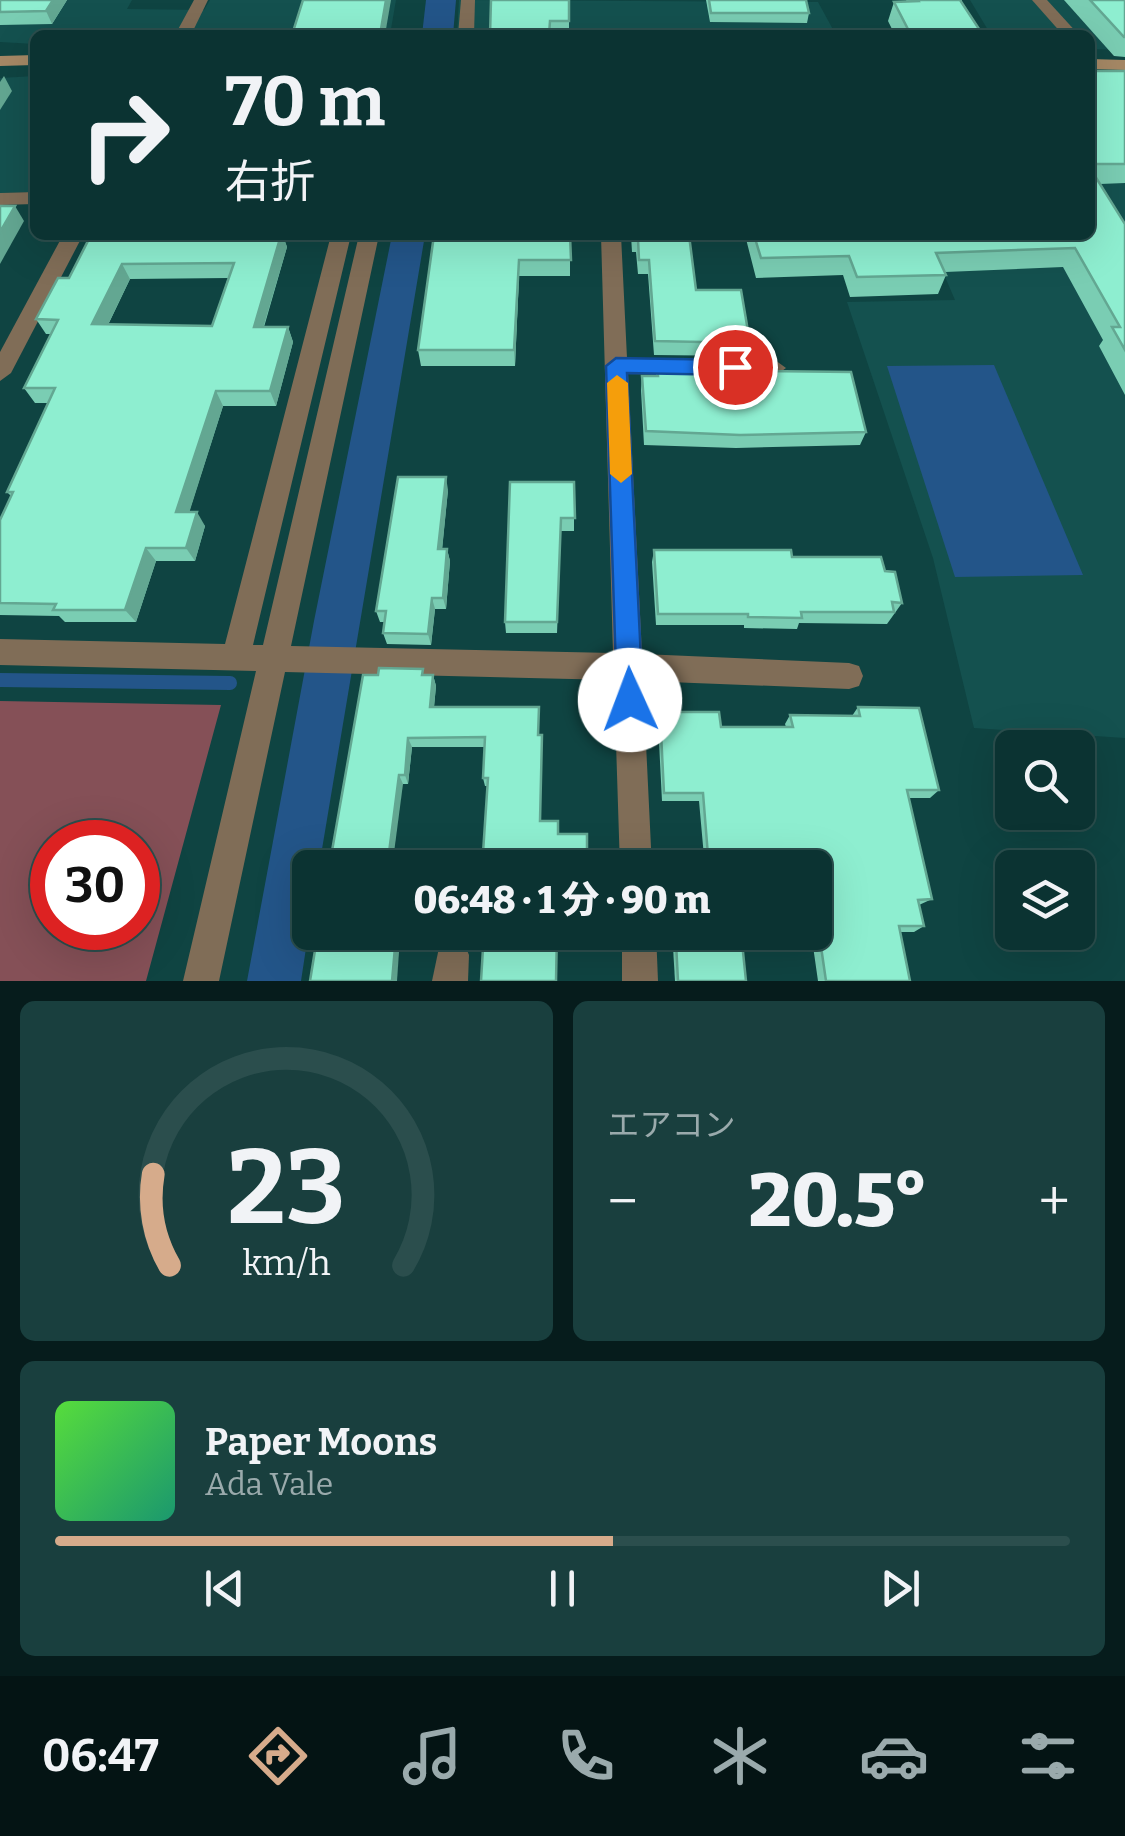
<!DOCTYPE html>
<html lang="ja">
<meta charset="utf-8">
<style>
:root{--surface:#0b3332;--page:#193f3e;--text:#f1f3f6;--muted:#9aaaac;--line:#2b4e4d;--accent:#d6ab8b}
body{margin:0;font-family:Bitter,"Noto Sans JP",serif;background:var(--page);color:var(--text);height:100vh;display:flex;flex-direction:column;font-size:38px;white-space:nowrap}
*{box-sizing:border-box;margin:0}
p{font-size:32px;color:var(--muted)}
.icon{flex:none;width:55px;height:55px;fill:none;stroke:currentColor;stroke-width:2;stroke-linecap:round;stroke-linejoin:round}
.map{position:relative;height:981px;overflow:hidden}
.drawer{display:flex;flex-direction:column;gap:20px;padding:20px;background:#061c1c;flex:1}
.drawer>*{flex:none}
.hud{position:absolute;left:30px;top:30px;width:1065px;height:210px;border-radius:15px;box-shadow:0 10px 40px #0002,0 0 0 2px var(--line);background:#0b3332;color:var(--text);overflow:hidden}
.controls{position:absolute;left:995px;top:730px;display:grid;gap:20px}
.controls a{display:grid;place-items:center;width:100px;height:100px;border-radius:15px;background:var(--surface);box-shadow:0 10px 40px #0002,0 0 0 2px var(--line);font-size:50px}
.speed{position:absolute;left:30px;top:820px;display:flex;gap:20px;font-size:50px;font-weight:700;text-align:center}
.speed>*{display:grid;place-content:center;width:130px;height:130px;border-radius:50%;background:var(--surface);box-shadow:0 10px 40px #0002,0 0 0 2px var(--line);line-height:1}
.speed .limit{border:15px solid #d22;background:#fff;color:#111}
.pin{position:absolute;display:grid;place-items:center;width:85px;height:85px;color:#fff;margin:-42px;border:5px solid #fff;border-radius:50%;box-shadow:0 2px 10px #0007}
.me{position:absolute;width:110px;margin:-55px;rotate:358deg;stroke-linejoin:round;filter:drop-shadow(0 0 8px #0008)}
.turn{display:flex;align-items:center;gap:35px;height:210px;padding:0 30px;font-size:45px}
.turn .icon{width:130px;height:130px;stroke-width:2.5}
.turn b{display:block;font-size:70px;line-height:85px}
.big{font-size:75px;font-weight:800;line-height:1.1}
.drawer .tile{flex:1;display:flex;flex-direction:column;justify-content:center;gap:15px;min-width:0;padding:0 35px;border-radius:15px;background:var(--page)}
.drawer .dial{align-items:center;gap:0}
.dial svg{height:260px;overflow:visible;fill:none;stroke:var(--line);stroke-width:7;stroke-linecap:round;text-anchor:middle}
.dial text{fill:var(--text);stroke:none}
.song{display:flex;align-items:center;gap:30px}
.cover{width:120px;height:120px;border-radius:15px;background:linear-gradient(135deg,hsl(110 70% 55%),hsl(160 70% 35%))}
.played{height:10px;border-radius:5px;background:linear-gradient(90deg,var(--accent) 55%,var(--line) 55%)}
.keys{display:flex;justify-content:space-around;direction:ltr}
.heat{display:flex;justify-content:space-between;align-items:center;font-size:55px;direction:ltr}
.drawer .tiles{flex:1;display:grid;gap:20px;grid-template-columns:1fr 1fr}
.tile:last-child{grid-column:span 2}
.trip{position:absolute;left:292px;top:850px;width:540px;height:100px;border-radius:15px;background:var(--surface);box-shadow:0 10px 40px #0002,0 0 0 2px var(--line);font-weight:800;line-height:100px;text-align:center}
.tabs{display:flex;height:160px;justify-content:space-around;align-items:center;background:#041414;color:var(--muted)}
.tabs .icon{width:70px;height:70px}
.tabs .active{color:var(--accent)}
.tabs b{font-size:45px;color:var(--text)}
.map>svg:first-child{display:block}
.built{fill:#14514f}
.green{fill:#855057;fill-rule:evenodd}
.water{fill:#235589}
.lines{fill:none;stroke-linecap:round;stroke-linejoin:round}
.stream{stroke:#235589;stroke-width:14}
.street{fill:#806d57;fill-rule:evenodd}
.secondary{fill:#a58865;fill-rule:evenodd}
.wall{fill:#7acdb3;fill-rule:evenodd}
.shaded-wall{fill:#63a792}
.building{fill:#8eeed0;stroke:#63a792;stroke-width:2.5;fill-rule:evenodd}
.route{fill:#1a73e8;stroke:#114b97;stroke-width:2.5}
.slow{fill:#f59e0b}
</style>
<div class="map">
<svg width="1125" height="981" viewBox="0 0 1125 981">
<rect width="100%" height="100%" fill="#0f4442"/>
<g class="built">
<polygon points="0,0 132,0 127,9 204,10 210,0 396,0 390,35 35,35 35,44 0,42"/>
<polygon points="459,0 818,2 836,35 457,35"/>
<polygon points="970,0 1125,0 1125,50 1090,49 1090,35 991,35"/>
<polygon points="35,76 35,192 0,193 0,78"/>
<polygon points="1090,82 1125,83 1125,738 974,728 933,558 847,302 955,300 927,235 1090,235"/>
</g>
<path class="green" d="M0 701 221 705 146 981H0ZM52 842H138V928H52Z"/>
<g class="water">
<polygon points="426,0 456,0 453,35 422,35"/>
<polygon points="392,235 425,235 319,867 310,868 310,922 301,981 247,981 314,621"/>
<polygon points="994,365 1083,575 955,577 887,366"/>
</g>
<g class="lines">
<polyline class="stream" points="0,680 230,683"/>
<g class="street">
<polygon points="194,0 208,0 191,35 175,35"/>
<polygon points="461,0 475,0 474,35 458,35"/>
<polygon points="1032,0 1047,0 1079,35 1063,35"/>
<polygon points="35,192 35,204 0,205 0,193"/>
<polygon points="63,235 83,235 11,373 0,381 0,352"/>
<polygon points="331,235 351,235 253,645 263,645 359,235 379,235 291,646 613,653 601,235 621,235 627,358 775,360 786,368 775,376 628,374 642,654 849,663 859,666 863,676 859,686 849,689 643,681 652,868 620,868 614,680 285,672 219,981 183,981 256,671 0,665 0,639 225,644"/>
<polygon points="622,932 656,932 658,981 622,981"/>
<polygon points="452,938 464,943 469,955 468,981 432,981 440,943"/>
</g>
<g class="secondary">
<polygon points="35,55 35,65 0,66 0,56"/>
<polygon points="1090,59 1125,60 1125,70 1090,69"/>
</g>
</g>
<g class="wall">
<polygon points="0,0 67,0 52,24 0,25"/>
<polygon points="569,0 569,35 490,35"/>
<polygon points="706,0 806,0 809,13 807,23 710,22"/>
<polygon points="906,0 962,0 961,2 983,35 895,35 888,21 894,2 907,2"/>
<polygon points="1064,0 1125,0 1125,57 1114,56"/>
<polygon points="1090,71 1125,71 1125,183 1100,184 1125,224 1125,395 1099,346 1103,340 1063,267 945,272 946,275 938,294 850,297 843,275 756,278 745,235 1090,235"/>
<path d="M91 235H300L298 242H285L287 247 264 327H288L293 342 276 406H223L189 512 205 526 195 561H156L136 622H65L59 616 0 615V520L11 496 7 492 48 403H35L24 388 51 334H46L36 319 69 278ZM228 278 212 326 108 325 130 279Z"/>
<polygon points="434,235 570,235 570,276 519,276 515,366 421,366 418,350"/>
<polygon points="631,235 689,235 696,290 750,343 747,356 654,355 648,274 638,274 636,252 632,252"/>
<polygon points="657,364 755,371 866,432 860,445 736,448 644,445 641,390 642,376 656,376"/>
<polygon points="574,482 574,531 561,531 557,633 506,633 505,622"/>
<polygon points="448,490 442,549 447,549 450,561 446,609 435,609 431,645 387,644 383,633 385,622 380,622 376,611"/>
<polygon points="654,550 792,557 885,571 902,603 887,624 799,623 797,629 744,628 744,625 656,625 652,562"/>
<polygon points="425,675 433,675 436,686 434,707 539,735 541,821 558,834 587,868 488,786 485,786 483,778 485,747 412,747 408,784 403,784 329,868"/>
<polygon points="858,707 939,790 930,798 909,798 932,899 919,905 924,926 914,932 900,932 910,981 818,981 811,932 815,932 815,868 705,868 699,801 662,801 658,722 660,712 721,727 786,727 785,724 790,715 852,716"/>
<polygon points="676,942 746,981 675,981 673,947"/>
</g>
<g class="shaded-wall">
<polygon points="53,0 67,0 52,24 46,11"/>
<polygon points="386,0 391,0 385,35 380,35"/>
<polygon points="4,76 12,91 0,110 0,82"/>
<polygon points="15,206 24,221 0,264 0,232"/>
<polygon points="281,235 283,235 287,247 259,342 254,327"/>
<polygon points="519,260 519,276 515,366 514,350"/>
<polygon points="122,264 130,279 101,339 92,324"/>
<polygon points="288,327 293,342 276,406 270,391"/>
<polygon points="216,391 223,406 185,526 176,512"/>
<polygon points="446,477 448,490 441,561 438,549"/>
<polygon points="197,512 205,526 195,561 186,548"/>
<polygon points="146,548 156,561 136,622 125,610"/>
<polygon points="447,549 450,561 446,609 443,598"/>
<polygon points="432,598 435,609 431,645 428,634"/>
<polygon points="433,675 436,686 433,717 430,707"/>
<polygon points="408,738 412,747 408,784 405,775"/>
<polygon points="399,775 403,784 392,868 387,868"/>
<polygon points="379,932 384,932 382,952 377,947"/>
<polygon points="395,947 399,952 397,981 392,981"/>
</g>
<g class="building">
<polygon points="0,0 53,0 46,11 0,12"/>
<polygon points="303,0 386,0 380,35 292,35"/>
<polygon points="491,0 569,0 569,21 550,21 549,35 490,35"/>
<polygon points="709,0 806,0 809,13 711,13"/>
<polygon points="917,0 960,0 983,35 911,35 894,2 918,1"/>
<polygon points="1090,0 1125,0 1125,37 1124,37"/>
<rect x="1090" y="71" width="35" height="93"/>
<polygon points="1090,168 1125,224 1125,350 1112,327 1120,327 1075,248 936,253 946,275 857,277 849,256 761,258 754,235 1090,235"/>
<polygon points="0,206 15,206 0,232"/>
<path d="M91 235H281L254 327H288L270 391H216L176 512H197L186 548H146L125 610H53L56 604 0 603V520L13 492H7L55 388H24L58 320 36 319 58 278H69ZM234 263 212 326 92 324 122 264Z"/>
<polygon points="434,235 570,235 571,260 519,260 514,350 418,350"/>
<polygon points="633,235 689,235 696,290 741,290 750,343 655,341 649,260 639,260 638,239 633,239"/>
<polygon points="657,364 754,366 755,371 851,372 866,432 740,435 646,431 642,376 658,376"/>
<polygon points="398,477 446,477 438,549 447,549 443,598 432,598 428,634 383,633 386,611 376,611"/>
<polygon points="510,482 574,482 575,518 561,518 557,622 505,622"/>
<polygon points="654,550 791,550 792,557 881,557 885,571 895,572 902,603 892,602 894,612 801,612 802,618 748,617 748,614 658,614"/>
<polygon points="379,668 423,669 422,675 433,675 430,707 539,707 538,735 542,735 540,821 558,821 558,834 587,834 587,868 482,868 488,778 483,778 485,737 408,738 405,775 399,775 387,868 329,868 363,675 378,675"/>
<polygon points="858,707 919,708 939,790 907,790 932,899 918,900 924,926 899,926 910,981 826,981 817,919 815,919 815,868 709,868 703,793 664,793 660,712 719,712 721,727 793,727 790,715 860,716"/>
<polygon points="318,932 379,932 377,947 395,947 392,981 310,981"/>
<polygon points="484,932 557,932 556,981 481,981"/>
<polygon points="676,942 742,942 746,981 678,981"/>
</g>
<polygon class="route" points="616,358 735,360 745,367 735,375 627,373 643,700 639,709 630,713 621,709 617,700 606,366"/>
<polygon class="slow" points="617,375 628,383 632,474 621,483 610,474 607,383"/>
</svg>
<div class="controls">
<a><svg class="icon" aria-label="search" viewBox="0 0 24 24"><circle cx="10" cy="10" r="6"/><path d="M15 15l6 6"/></svg></a>
<a><svg class="icon" aria-label="layers" viewBox="0 0 24 24"><path d="M12 4l9 5-9 5-9-5zM3 14l9 5 9-5"/></svg></a>
</div>
<div class="speed"><div class="limit">30</div></div>
<div class="pin" style="left:735px;top:367px;background:#d93025"><svg class="icon" aria-label="arrive" viewBox="0 0 24 24"><path d="M6 21V4h12l-3 4 3 4H6"/></svg></div>
<svg class="me" style="left:630px;top:700px" viewBox="-20 -20 40 40"><circle r="19" fill="#fff"/><path d="M0-13L10 11 0 6-10 11z" fill="#1a73e8"/></svg>
<div class="trip">06:48 · 1 分 · 90 m</div>
<div class="hud">
<div class="turn"><svg class="icon" aria-label="right" viewBox="0 0 24 24"><path d="M7 20v-9h11M14 6l5 5-5 5"/></svg><div><b>70 m</b>右折</div></div>
</div>
</div>
<section class="drawer">
<div class="tiles">
<div class="tile dial"><svg viewBox="0 0 100 80">
<path d="M14 69A42 42 0 1 1 86 69"/>
<path d="M14 69A42 42 0 0 1 9 41" stroke="#d6ab8b"/>
<text x="50" y="56" font-size="32" font-weight="700">23</text>
<text x="50" y="72" font-size="11">km/h</text>
</svg></div>
<div class="tile"><p>エアコン</p>
<div class="heat"><a>−</a><b class="big">20.5°</b><a>+</a></div>
</div>
<div class="tile">
<div class="song"><i class="cover"></i><div><b>Paper Moons</b><p>Ada Vale</p></div></div>
<div class="played"></div>
<div class="keys"><svg class="icon" aria-label="previous" viewBox="0 0 24 24"><path d="M18 5L8 12l10 7zM5 5v14"/></svg><svg class="icon" aria-label="pause" viewBox="0 0 24 24"><path d="M8 5v14M16 5v14"/></svg><svg class="icon" aria-label="next" viewBox="0 0 24 24"><path d="M6 5l10 7-10 7zM19 5v14"/></svg></div>
</div>
</div>
</section>
<nav class="tabs">
<b>06:47</b>
<svg class="icon active" aria-label="directions" viewBox="0 0 24 24"><path d="M12 3l9 9-9 9-9-9zM9 14v-3h6M13 9l2 2-2 2"/></svg>
<svg class="icon" aria-label="music" viewBox="0 0 24 24"><path d="M9 18V5l10-2v13"/><circle cx="6" cy="18" r="3"/><circle cx="16" cy="16" r="3"/></svg>
<svg class="icon" aria-label="phone" viewBox="0 0 24 24"><path d="M5 4h4l2 5-3 2q2 4 5 5l2-3 5 2v4C11 20 4 13 5 4z"/></svg>
<svg class="icon" aria-label="climate" viewBox="0 0 24 24"><path d="M12 3v18M4 7l16 10M4 17L20 7"/></svg>
<svg class="icon" aria-label="car" viewBox="0 0 24 24"><path d="M5 17H2v-5l4-1 3-4h7l3 4 3 1v5h-3M9 17h6M6 11h13"/><circle cx="7" cy="17" r="2"/><circle cx="17" cy="17" r="2"/></svg>
<svg class="icon" aria-label="filters" viewBox="0 0 24 24"><path d="M4 7h16M4 17h16"/><circle cx="9" cy="7" r="2"/><circle cx="15" cy="17" r="2"/></svg>
</nav>
